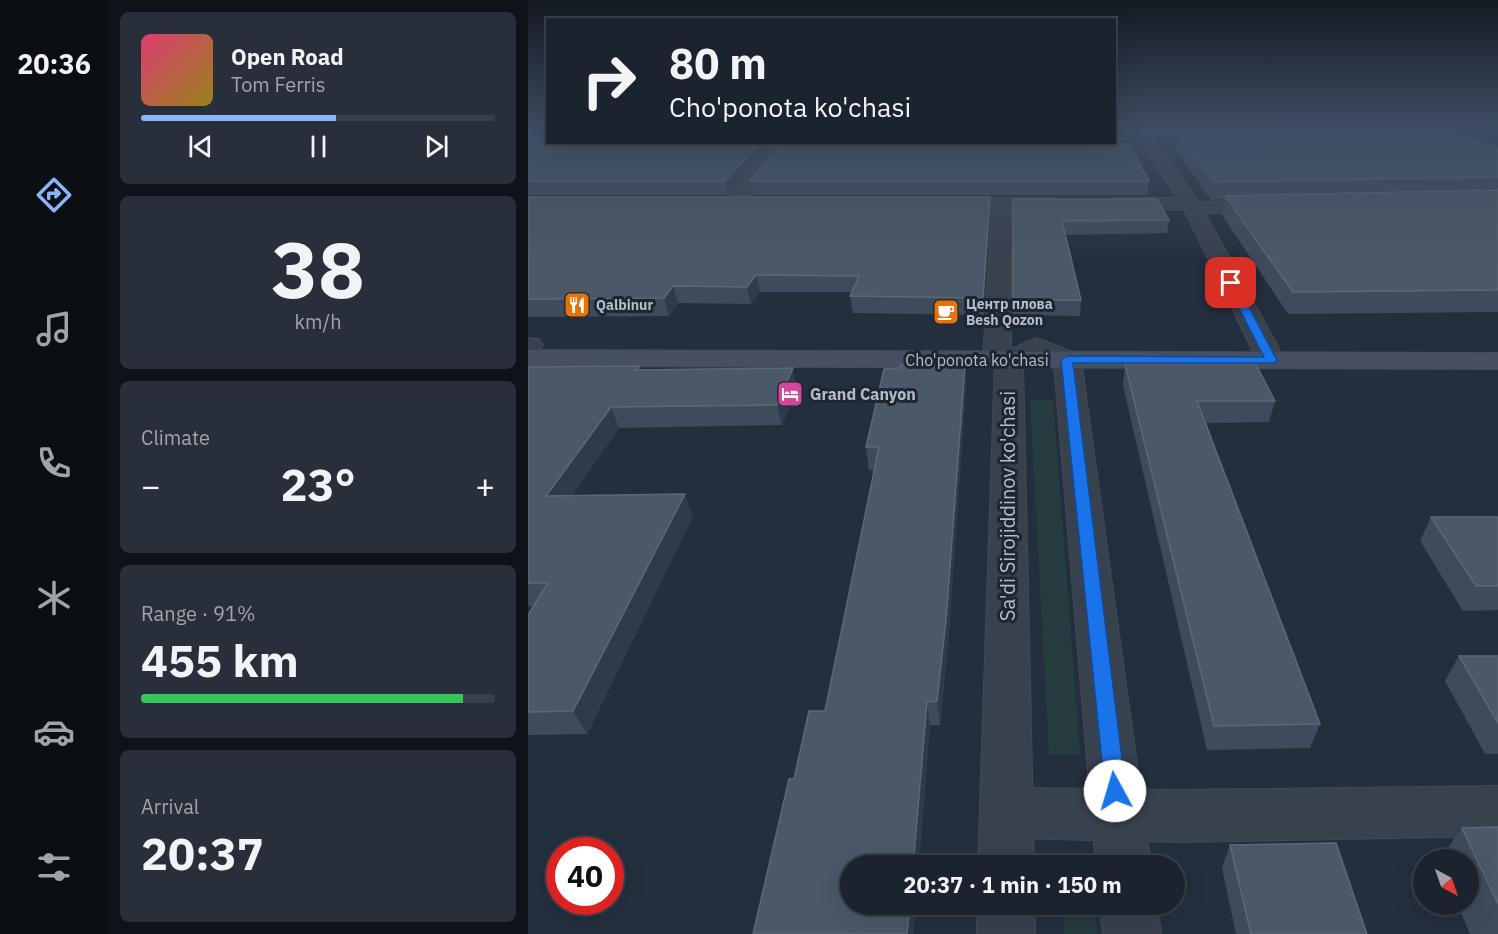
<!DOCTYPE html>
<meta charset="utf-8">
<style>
:root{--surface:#1b232e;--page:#282f3a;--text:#f1f3f6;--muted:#a0a4aa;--line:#39404a;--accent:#8ab4f8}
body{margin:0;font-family:"IBM Plex Sans",sans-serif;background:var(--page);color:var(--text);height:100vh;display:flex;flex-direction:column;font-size:22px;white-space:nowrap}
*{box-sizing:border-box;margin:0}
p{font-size:20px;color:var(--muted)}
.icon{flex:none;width:33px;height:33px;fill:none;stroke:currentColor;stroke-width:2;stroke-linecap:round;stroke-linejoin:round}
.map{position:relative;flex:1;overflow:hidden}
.details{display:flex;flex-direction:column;gap:12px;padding:12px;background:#0f1319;width:420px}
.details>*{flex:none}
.guide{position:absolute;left:18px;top:18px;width:570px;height:126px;border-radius:0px;box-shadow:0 6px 24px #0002,0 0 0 2px var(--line);background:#1b232e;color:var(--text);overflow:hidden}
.needle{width:39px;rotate:140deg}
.buttons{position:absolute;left:885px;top:849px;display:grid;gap:12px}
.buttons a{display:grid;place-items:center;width:66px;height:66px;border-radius:50%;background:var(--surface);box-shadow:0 6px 24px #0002,0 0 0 2px var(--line);font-size:30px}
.speed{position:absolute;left:18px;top:837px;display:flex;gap:12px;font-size:30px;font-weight:700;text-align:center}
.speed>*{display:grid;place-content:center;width:78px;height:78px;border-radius:50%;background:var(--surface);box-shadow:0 6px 24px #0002,0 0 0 2px var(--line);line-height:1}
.speed .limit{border:9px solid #d22;background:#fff;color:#111}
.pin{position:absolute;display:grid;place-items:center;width:51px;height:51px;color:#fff;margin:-26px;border-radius:12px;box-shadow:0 3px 9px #0006}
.me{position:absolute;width:66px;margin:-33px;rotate:354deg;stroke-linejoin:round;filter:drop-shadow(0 0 4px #0008)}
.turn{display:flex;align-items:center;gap:21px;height:126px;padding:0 24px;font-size:27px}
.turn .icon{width:78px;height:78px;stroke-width:2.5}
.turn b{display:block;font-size:42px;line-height:51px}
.big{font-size:45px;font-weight:700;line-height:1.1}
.details .tile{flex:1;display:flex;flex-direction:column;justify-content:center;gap:9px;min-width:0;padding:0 21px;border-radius:9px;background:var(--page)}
.details .dial{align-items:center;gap:0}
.dial b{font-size:78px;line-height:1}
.song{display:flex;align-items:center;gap:18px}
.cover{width:72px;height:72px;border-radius:9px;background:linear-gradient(135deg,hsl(340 70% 55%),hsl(50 70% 35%))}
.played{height:6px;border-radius:3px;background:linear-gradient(90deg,var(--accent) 55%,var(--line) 55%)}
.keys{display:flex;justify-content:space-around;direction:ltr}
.heat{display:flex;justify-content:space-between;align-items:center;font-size:33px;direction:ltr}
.charge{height:9px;border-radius:4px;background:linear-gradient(90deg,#34c759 91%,var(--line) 0)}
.trip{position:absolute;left:312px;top:855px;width:345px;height:60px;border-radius:30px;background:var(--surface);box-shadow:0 6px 24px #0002,0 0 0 2px var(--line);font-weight:700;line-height:60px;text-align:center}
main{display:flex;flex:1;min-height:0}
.tabs{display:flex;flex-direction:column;width:108px;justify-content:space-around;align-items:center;background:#0b0e12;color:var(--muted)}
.tabs .icon{width:42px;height:42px}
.tabs .current{color:var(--accent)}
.tabs b{font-size:27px;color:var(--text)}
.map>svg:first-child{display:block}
.green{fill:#263c3f}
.water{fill:#17263c}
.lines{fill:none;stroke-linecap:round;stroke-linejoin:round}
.minor-casing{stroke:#414a57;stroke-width:2}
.tertiary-casing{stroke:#414a57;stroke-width:2}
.secondary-casing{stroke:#414a57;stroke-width:2}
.minor{fill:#38414e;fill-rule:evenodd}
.tertiary{fill:#38414e;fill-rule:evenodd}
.secondary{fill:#465061;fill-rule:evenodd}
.wall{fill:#3f4b5c}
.shaded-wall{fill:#2f3b4b}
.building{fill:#4b5868;stroke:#5c6777;stroke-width:1.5}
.route{fill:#1a73e8;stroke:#114b97;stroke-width:1.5}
.labels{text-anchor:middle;stroke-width:6;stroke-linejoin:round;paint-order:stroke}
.far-poi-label{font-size:14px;font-weight:bold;fill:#b4bcc9;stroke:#1d2633;text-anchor:start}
.street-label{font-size:16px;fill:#b4bcc9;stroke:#1d2633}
.poi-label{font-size:16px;font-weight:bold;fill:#b4bcc9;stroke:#1d2633;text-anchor:start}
.near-street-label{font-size:20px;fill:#b4bcc9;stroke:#1d2633}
</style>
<main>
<nav class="tabs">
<b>20:36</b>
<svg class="icon current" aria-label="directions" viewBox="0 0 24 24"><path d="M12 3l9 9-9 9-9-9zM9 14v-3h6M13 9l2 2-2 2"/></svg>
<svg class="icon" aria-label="music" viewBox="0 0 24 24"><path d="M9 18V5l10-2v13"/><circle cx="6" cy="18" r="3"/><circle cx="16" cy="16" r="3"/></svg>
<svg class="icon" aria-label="phone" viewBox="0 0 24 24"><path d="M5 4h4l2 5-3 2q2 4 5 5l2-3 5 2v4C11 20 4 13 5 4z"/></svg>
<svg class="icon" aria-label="climate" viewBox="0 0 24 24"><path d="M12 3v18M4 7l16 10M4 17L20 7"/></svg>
<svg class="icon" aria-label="car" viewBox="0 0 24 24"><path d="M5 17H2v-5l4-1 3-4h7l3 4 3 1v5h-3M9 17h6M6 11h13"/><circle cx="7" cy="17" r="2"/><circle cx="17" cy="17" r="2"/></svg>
<svg class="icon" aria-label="filters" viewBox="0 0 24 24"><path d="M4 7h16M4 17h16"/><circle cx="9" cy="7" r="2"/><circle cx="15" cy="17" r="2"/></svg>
</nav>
<section class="details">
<div class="tile">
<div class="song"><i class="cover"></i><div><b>Open Road</b><p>Tom Ferris</p></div></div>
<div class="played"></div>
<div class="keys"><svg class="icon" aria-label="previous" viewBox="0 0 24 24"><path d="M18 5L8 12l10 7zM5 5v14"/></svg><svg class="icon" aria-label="pause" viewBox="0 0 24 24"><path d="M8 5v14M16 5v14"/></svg><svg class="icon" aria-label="next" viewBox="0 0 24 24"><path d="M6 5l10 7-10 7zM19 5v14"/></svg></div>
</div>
<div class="tile dial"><b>38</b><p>km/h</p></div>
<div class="tile"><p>Climate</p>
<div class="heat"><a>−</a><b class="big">23°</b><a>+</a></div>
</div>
<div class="tile"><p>Range · 91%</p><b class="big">455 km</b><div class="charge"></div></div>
<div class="tile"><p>Arrival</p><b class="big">20:37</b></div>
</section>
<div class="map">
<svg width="970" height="934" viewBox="0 0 970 934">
<rect width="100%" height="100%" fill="#242f3e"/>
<g class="green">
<polygon points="502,400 525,400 552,755 521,755"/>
<polygon points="534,905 567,905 569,934 536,934"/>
</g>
<polygon class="water" points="930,129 970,129 970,147 934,132"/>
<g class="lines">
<g class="minor-casing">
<g id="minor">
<polygon points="608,129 622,129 633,149 671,202 738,200 747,206 738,212 677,213 757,360 753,366 743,368 733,366 729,360 656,209 587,210 578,204 587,198 649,198 617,149"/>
<polygon points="249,142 264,142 212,208 198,208 196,204 198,200"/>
<polygon points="419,198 529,198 538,204 529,210 483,210 483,360 479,366 469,368 459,366 455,360 464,210 412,208 410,204 412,200"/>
<polygon points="0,338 11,339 15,345 9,353 0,355"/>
<polygon points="970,786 970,836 653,842 478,838 460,831 452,813 460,795 478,788 653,790"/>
</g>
</g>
<g class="tertiary-casing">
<g id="tertiary">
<polygon points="509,338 549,354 553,360 623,866 568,866 526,364 509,356 495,364 506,866 450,866 467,360 471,354"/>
<rect x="449" y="904" width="58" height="30"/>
<polygon points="571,904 629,904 633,934 575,934"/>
</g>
</g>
<g class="secondary-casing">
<polygon id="secondary" points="0,350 970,353 970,369 0,366"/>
</g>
<use href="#minor" class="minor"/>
<use href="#tertiary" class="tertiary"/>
<use href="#secondary" class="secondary"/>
</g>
<g class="wall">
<polygon points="0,129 20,142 247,142 200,195 0,195"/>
<polygon points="586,129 594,130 592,142 586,142"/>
<polygon points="634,129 906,129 970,148 970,312 760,314 694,215 696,199 683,200"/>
<polygon points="222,181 621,181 619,195 225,195"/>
<polygon points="0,197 462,197 463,211 456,315 325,313 322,296 324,292 232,292 223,304 150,303 141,316 0,317"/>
<polygon points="485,199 641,220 639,233 537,235 553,300 552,316 485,315"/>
<polygon points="597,364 747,401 741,422 678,423 792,724 782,748 679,750 595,385"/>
<polygon points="437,365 438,386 420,644 412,725 402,725 385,934 225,934 266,779 297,711 346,470 341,470 338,447 372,368"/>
<polygon points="111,366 112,369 269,388 254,425 91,428 44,495 165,516 59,734 0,735 0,615 6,606 0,606 0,368"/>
<polygon points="903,517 970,517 970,610 935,611 892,541"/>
<polygon points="931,656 970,656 970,754 957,754 917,681"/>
<polygon points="970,827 970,934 942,934 929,904 940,904 940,860 911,860 934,828"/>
<polygon points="702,845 839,934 708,934 694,868"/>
</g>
<g class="shaded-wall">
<polygon points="233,142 247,142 200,195 197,181"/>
<polygon points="462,197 463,211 456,315 455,298"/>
<polygon points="228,275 232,292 223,304 219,287"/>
<polygon points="145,286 150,303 141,316 136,298"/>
<polygon points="437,365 438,386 420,644 412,725 409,701"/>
<polygon points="265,368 269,388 254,425 249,405"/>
<polygon points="83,407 91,428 29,518 18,496"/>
<polygon points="157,494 165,516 59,734 45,711"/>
<polygon points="399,702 402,725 391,866 385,866"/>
<polygon points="382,904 388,904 385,934 379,934"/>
</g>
<g class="building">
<polygon points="0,129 20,129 20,142 233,142 197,181 0,181"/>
<polygon points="646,129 906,129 970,148 970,177 686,182"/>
<polygon points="574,142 576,144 601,144 621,181 222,181 255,143"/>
<polygon points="970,190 970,290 765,292 697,196"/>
<polygon points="0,197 462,197 455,298 322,296 331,276 228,275 219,287 145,286 136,298 0,299"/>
<polygon points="485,199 629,199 641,220 534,221 553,300 485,300"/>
<polygon points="727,363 747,401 669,401 792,724 686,726 597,364"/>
<polygon points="373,365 437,365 418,620 409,701 399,702 385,866 322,866 322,904 382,904 379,934 225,934 261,779 266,779 281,711 297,711 351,447 338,447 356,369 372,368"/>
<polygon points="111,366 108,370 265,368 249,405 83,407 18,496 157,494 45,711 0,712 0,615 20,583 0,583 0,368 1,367"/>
<polygon points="903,517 970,517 970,586 948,586"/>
<polygon points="931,656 970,656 970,723"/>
<polygon points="970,827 970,904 934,828"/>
<polygon points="808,843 839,934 723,934 702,845"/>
</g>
<linearGradient id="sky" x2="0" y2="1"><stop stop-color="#141a22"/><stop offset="0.5" stop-color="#3f4d63"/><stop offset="1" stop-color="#3f4d63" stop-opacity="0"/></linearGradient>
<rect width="970" height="260" fill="url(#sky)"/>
<polygon class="route" points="700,281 708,283 749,360 747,363 545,363 598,791 595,798 587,801 580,798 577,791 533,360 539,356 736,357 698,283"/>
<defs>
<g id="restaurant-square" transform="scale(1.35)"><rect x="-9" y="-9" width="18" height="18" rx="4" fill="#e8710a" stroke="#1d2633"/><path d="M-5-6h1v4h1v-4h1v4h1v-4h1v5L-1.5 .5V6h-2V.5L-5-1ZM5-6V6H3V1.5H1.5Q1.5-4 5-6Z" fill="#fff"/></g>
<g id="cafe-square" transform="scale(1.35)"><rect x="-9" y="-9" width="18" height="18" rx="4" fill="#e8710a" stroke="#1d2633"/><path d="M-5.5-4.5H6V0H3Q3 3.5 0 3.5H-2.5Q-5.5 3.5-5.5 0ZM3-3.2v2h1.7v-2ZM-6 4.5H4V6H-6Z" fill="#fff"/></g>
<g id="hotel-square" transform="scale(1.35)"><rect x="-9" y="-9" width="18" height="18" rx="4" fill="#d1479c" stroke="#1d2633"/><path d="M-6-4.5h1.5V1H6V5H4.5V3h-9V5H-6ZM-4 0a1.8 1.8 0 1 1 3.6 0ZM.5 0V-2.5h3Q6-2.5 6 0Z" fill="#fff"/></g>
</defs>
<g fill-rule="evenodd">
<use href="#restaurant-square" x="49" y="305"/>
<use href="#cafe-square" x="418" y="312"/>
<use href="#hotel-square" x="262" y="394"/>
</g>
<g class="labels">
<g class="far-poi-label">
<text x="438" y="309">Центр плова<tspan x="438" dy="16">Besh Qozon</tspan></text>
<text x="68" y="310">Qalbinur</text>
</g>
<g class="street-label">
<text x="449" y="366">Cho'ponota ko'chasi</text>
</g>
<g class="poi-label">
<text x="282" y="400">Grand Canyon</text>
</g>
<g class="near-street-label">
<text transform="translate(480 506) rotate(-90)" y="7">Sa'di Sirojiddinov ko'chasi</text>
</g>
</g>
</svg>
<div class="buttons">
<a><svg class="needle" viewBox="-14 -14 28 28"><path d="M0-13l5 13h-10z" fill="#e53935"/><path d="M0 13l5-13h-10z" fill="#a0a4aa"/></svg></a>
</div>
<div class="speed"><div class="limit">40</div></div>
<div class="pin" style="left:703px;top:283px;background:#d93025"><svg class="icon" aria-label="arrive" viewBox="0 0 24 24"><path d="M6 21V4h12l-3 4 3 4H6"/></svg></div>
<svg class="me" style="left:587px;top:791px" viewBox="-20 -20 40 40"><circle r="19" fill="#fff"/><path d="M0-13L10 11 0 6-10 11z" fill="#1a73e8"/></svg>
<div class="trip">20:37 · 1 min · 150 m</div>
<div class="guide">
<div class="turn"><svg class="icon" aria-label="right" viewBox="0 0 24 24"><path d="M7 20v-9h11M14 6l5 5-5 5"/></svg><div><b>80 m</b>Cho'ponota ko'chasi</div></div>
</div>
</div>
</main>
